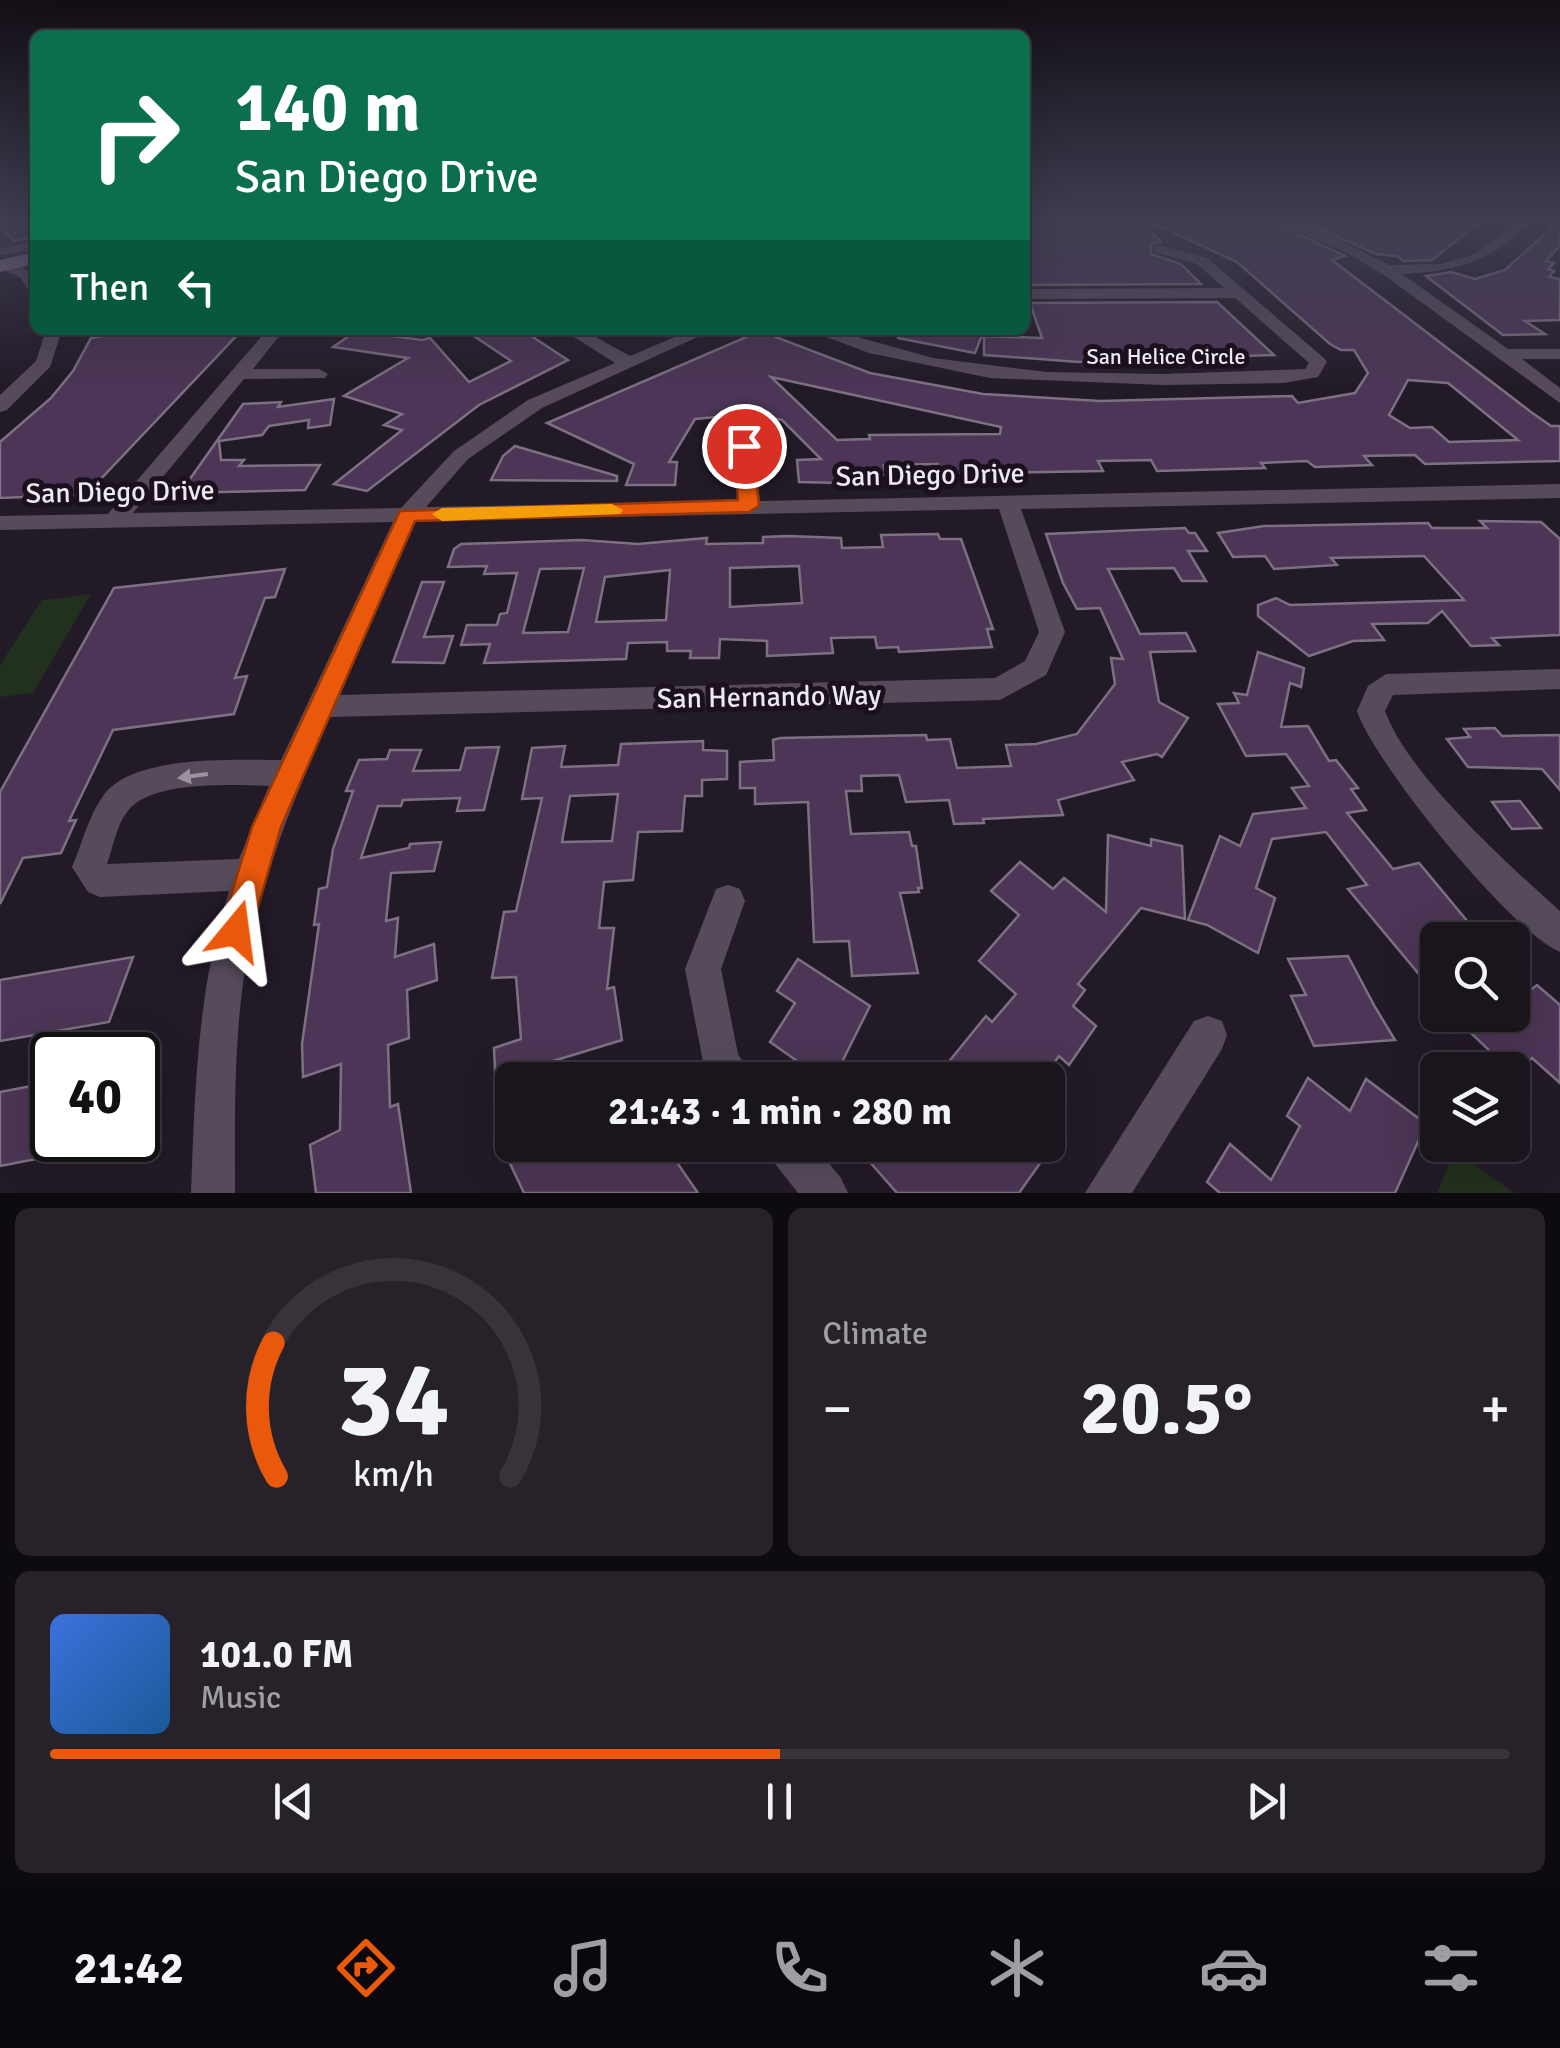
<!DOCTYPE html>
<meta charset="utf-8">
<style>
:root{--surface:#1a141d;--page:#27212a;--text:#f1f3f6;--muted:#9f9ea4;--line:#38333b;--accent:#ea580c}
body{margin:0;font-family:Signika,sans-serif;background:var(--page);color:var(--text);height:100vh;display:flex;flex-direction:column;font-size:38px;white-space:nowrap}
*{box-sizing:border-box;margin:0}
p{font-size:32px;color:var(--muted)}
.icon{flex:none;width:55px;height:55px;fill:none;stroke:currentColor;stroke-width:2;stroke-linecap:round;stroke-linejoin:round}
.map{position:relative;height:1193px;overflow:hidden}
.drawer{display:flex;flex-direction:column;gap:15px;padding:15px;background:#0e0b10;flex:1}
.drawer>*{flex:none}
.top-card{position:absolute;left:30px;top:30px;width:1000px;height:305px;border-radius:15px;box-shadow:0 10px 40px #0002,0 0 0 2px var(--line);background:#0b6e4f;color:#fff;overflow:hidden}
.fabs{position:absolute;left:1420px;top:922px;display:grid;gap:20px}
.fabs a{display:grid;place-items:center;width:110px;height:110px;border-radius:15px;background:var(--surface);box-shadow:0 10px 40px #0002,0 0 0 2px var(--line);font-size:50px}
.speed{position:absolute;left:30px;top:1032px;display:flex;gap:20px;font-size:50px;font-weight:700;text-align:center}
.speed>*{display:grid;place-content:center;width:130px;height:130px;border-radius:50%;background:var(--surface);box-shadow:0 10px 40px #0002,0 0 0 2px var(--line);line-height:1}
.speed .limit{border:5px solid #111;border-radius:15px;background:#fff;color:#111}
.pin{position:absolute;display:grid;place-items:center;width:85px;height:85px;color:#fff;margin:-42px;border:5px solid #fff;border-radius:50%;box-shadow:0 2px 10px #0007}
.me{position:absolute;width:110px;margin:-55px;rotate:16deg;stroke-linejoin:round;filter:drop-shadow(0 0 8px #0008)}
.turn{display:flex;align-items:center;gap:35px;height:210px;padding:0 40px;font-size:45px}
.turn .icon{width:130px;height:130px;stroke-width:2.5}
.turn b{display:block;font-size:70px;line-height:85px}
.then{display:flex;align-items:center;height:95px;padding:0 40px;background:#0003;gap:20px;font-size:38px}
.big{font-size:75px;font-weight:800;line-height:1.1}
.drawer .widget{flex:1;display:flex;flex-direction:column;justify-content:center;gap:15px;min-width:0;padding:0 35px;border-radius:15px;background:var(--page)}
.drawer .dial{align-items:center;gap:0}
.dial svg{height:260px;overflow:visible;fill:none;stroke:var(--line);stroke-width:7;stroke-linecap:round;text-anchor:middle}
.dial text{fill:var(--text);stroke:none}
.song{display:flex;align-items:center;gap:30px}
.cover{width:120px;height:120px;border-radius:15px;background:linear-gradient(135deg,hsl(220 70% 55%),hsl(210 70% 35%))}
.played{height:10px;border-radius:5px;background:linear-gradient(90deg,var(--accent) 50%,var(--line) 50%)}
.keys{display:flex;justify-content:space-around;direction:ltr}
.heat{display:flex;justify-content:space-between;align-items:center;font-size:55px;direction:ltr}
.drawer .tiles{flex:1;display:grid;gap:15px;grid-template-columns:1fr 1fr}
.widget:last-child{grid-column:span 2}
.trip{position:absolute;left:495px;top:1062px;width:570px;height:100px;border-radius:15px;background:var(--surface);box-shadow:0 10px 40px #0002,0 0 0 2px var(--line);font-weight:800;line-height:100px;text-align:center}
.tabs{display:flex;height:160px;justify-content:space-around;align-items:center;background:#0a080c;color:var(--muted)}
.tabs .icon{width:70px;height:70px}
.tabs .current{color:var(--accent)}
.tabs b{font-size:45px;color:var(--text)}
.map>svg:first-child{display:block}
.green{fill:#22301e}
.building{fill:#4c3556;stroke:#7c7181;stroke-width:2.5;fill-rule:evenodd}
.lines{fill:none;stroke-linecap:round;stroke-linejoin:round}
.minor{fill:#564b5b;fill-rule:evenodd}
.major{fill:#8e7898;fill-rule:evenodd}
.oneway{fill:#9a929e}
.route{fill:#ea580c;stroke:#983908;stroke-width:2.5}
.slow{fill:#f59e0b}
.labels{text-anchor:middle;stroke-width:10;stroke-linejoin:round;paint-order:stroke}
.far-street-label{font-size:22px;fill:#eee8f1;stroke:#1a111d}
.street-label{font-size:28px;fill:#eee8f1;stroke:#1a111d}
</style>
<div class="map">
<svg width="1560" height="1193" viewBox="0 0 1560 1193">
<rect width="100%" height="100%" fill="#231a27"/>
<g class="green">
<polygon points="91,594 33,693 0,697 0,665 42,600"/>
<polygon points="1455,1150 1514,1193 1437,1193"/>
</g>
<g class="building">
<polygon points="0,220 35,220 35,237 14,241 0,226"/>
<polygon points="1036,220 1140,220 1161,242 1151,244 1151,254 1181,264 1201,284 1025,285 1025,225"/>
<path d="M1146 220H1268L1345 256 1332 260 1531 412 1551 426H1560V461L1425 464 1415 455 1364 456 1372 465 1315 467 1307 461 1261 463 1265 468 1157 471 1151 460 1098 461 1103 471 941 474 938 464 884 465 886 475 857 476 858 481 842 483 799 482 797 460 821 459 782 420 750 414 695 419 669 462H677L675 485H626L634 464 547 423 760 331 870 373 983 394 1100 401 1292 396 1298 403 1355 393 1368 373 1354 350H1341L1330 344 1237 262ZM771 377 1001 427 1000 434 869 435 870 439 837 440ZM1408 380 1448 383 1518 440 1449 442 1432 427 1410 428 1389 415Z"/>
<polygon points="1300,220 1482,220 1432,260 1404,261 1397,256 1376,254"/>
<polygon points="1560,220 1560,245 1546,261 1554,263 1548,269 1554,271 1549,277 1560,279 1560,320 1525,321 1545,334 1503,335 1426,276 1451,272 1475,279 1505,270"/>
<polygon points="1217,302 1274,355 1079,362 984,355 984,336 1042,338 1030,303"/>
<polygon points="110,330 242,330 96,484 89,484 78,495 0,498 0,442 51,398 73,371 91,338 109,335"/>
<polygon points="465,330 522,330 568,360 479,405 367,491 334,484 402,430 384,425 402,414 344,396 408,358 333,347 356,331 422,340 430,338 469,382 511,361"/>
<polygon points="899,330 984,330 975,353 898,338"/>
<polygon points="334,399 330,425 308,428 309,420 269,426 262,435 219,441 221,460 244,460 239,466 320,465 305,490 180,493 243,404 281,402 278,407"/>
<polygon points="515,446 617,476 617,481 491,480 503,456"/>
<polygon points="1480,521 1541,522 1560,539 1560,635 1492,638 1499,645 1471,646 1442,611 1428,623 1372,624 1384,640 1353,641 1309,656 1258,616 1258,605 1276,598 1290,605 1464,600 1424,556 1331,558 1337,565 1274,569 1265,556 1233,557 1218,533 1264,526 1428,523 1432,528 1487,528"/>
<polygon points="1185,528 1189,533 1195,533 1207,551 1188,551 1206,581 1182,581 1174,568 1108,569 1140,634 1186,633 1195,651 1150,652 1159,702 1188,718 1162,757 1157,754 1122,762 1134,780 1058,800 1063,815 983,819 984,823 954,824 949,800 906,802 899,775 861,776 862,791 846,791 851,834 909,832 912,846 916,846 922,888 918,888 919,892 900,893 918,973 852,976 849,941 814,942 808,802 755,804 755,788 740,788 740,762 774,760 773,740 780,738 926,735 927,740 950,739 957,768 1011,766 1006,745 1036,744 1077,734 1115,684 1111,658 1123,659 1100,608 1077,609 1063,583 1046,534"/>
<path d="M938 534 940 539H961L993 629H987L992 647 899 652 898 647 877 648 875 637 831 638 833 653 767 656V641L720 639 719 658H690L691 651H667V642L628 643 626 659 484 663 490 644 461 645 467 625H497L500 614 507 613 517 573 484 574 487 566 448 567 454 549 461 544 582 540 638 544 707 538 706 544 763 543V537L788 536 841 538 842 548 883 547 881 535ZM799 566 802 603 730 607V568ZM584 568 568 632 523 633 540 569ZM670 570 666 620 596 622 605 577Z"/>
<polygon points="285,569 275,597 265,598 235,678 247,676 234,714 113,730 69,821 76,820 61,853 23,858 0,904 0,792 114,588"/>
<polygon points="422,582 444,582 424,637 453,636 444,663 393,662"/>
<polygon points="1258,652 1304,668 1301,687 1290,683 1281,727 1308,726 1329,761 1336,760 1358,788 1351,789 1366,810 1347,813 1393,869 1419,863 1483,940 1438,940 1438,997 1348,889 1367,885 1326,832 1272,839 1256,888 1275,898 1258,953 1207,925 1188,920 1220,836 1240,846 1253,814 1306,808 1292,788 1309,786 1286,754 1246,756 1218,704 1239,703 1234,693 1247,695"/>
<polygon points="1495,728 1502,736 1560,735 1560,790 1542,769 1468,767 1447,739 1470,737 1464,729"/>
<path d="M703 741V750L727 751V779L702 780V796H685L682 831 638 832 633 880 604 882 599 928H614L607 989 614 987 622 1040 550 1062 552 1080H512V1116L497 1117 494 1048 521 1039 516 977 492 978 504 912 516 911 542 798 522 799 532 748 565 746 561 767 618 765 621 744ZM618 794 612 841 562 842 570 796Z"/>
<polygon points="499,747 484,810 457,811 460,798 403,800 401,806 378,806 361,858 409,848 410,844 441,842 434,871 391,873 386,921 398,918 395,957 434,944 437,980 407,990 409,1038 388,1045 390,1107 398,1104 411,1193 316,1193 310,1145 340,1130 341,1064 303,1077 302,1044 319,924 314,925 319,889 327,887 333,849 353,791 346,791 359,760 387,759 390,750 421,750 413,771 460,770 466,748"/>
<polygon points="1520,801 1541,828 1512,829 1492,802"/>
<polygon points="1108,835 1151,846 1151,839 1182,846 1185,919 1141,908 1078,984 1085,990 1073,1006 1096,1026 1069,1065 1059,1056 1041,1080 934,1080 986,1016 992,1022 1016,994 979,961 1019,915 991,891 1020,862 1053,889 1064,878 1106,912"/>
<polygon points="1348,956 1375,1007 1395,1040 1314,1046 1291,996 1306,995 1288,959"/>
<polygon points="133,957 109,1022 0,1041 0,980"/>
<polygon points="798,959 870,1006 833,1080 824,1080 770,1042 795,1003 777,991"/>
<polygon points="1537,985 1560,1005 1560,1083 1532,1058 1514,1074 1452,1015 1512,1015 1512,1004"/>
<polygon points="1308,1078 1350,1111 1366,1079 1426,1124 1395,1193 1220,1193 1207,1182 1230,1144 1271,1180 1300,1126 1287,1116"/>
<polygon points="52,1082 52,1156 0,1166 0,1092"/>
<polygon points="519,1145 665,1145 698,1193 524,1193 506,1155"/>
<polygon points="855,1145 1053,1145 1019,1193 897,1193"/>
</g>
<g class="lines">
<g class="minor">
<path d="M1271 220H1289L1320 230 1389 265 1441 264 1475 254 1517 220H1530C1497 261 1454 272 1402 274L1508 349H1560V359H1522L1560 388V403L1384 275 1347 253Z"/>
<polygon points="35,241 35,249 0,256 0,248"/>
<polygon points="1159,245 1207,258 1324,358 1327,362 1318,377 1284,383 1163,385 990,378 869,353 808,330 833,330 933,358 1047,372 1163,374 1305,369 1309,363 1235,298 1025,299 1025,289 1224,288 1197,264 1154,252 1154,246"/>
<path d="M0 260C22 266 35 269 35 294L30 292 20 277 0 269Z"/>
<polygon points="46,330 62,330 50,367 7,410 0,412 0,395 36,361"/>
<path d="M267 330H284L253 369H319L328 374 325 378 244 379 133 513 401 508 454 451 528 400 615 363 563 330H583L630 356 691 330H713L542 408 468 459 426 507 738 501 734 447 744 441 754 447 760 501 1560 484V498L1021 509 1065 632 1046 675 1000 700 330 717C297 792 265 866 249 948 233 1028 235 1112 235 1193H191C195 1091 197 989 229 891L100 897 88 892 72 867C82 844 88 817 103 796 132 754 236 760 281 760L393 522 0 530V516L108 514ZM999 509 1039 632 1025 661 995 678 340 695 415 521ZM269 786 239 859 107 864C113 848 116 826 127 812 150 780 233 785 269 786Z"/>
<path d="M1560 669V689L1393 695 1385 711C1408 775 1509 865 1560 911V952C1512 933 1374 763 1357 711L1368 686 1386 674Z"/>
<polygon points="728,885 740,889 745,901 721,969 738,1054 754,1080 706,1077 685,969 716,889"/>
<polygon points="1208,1016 1222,1021 1227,1035 1222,1049 1132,1193 1085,1193 1194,1021"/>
<polygon points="766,1145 814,1145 841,1178 848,1193 798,1193 772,1160"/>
</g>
<polygon class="major" points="35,252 35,264 0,272 0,260"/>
</g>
<defs><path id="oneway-solid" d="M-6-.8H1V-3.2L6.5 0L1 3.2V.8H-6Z" transform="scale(2.5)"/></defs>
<use class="oneway" href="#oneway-solid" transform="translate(193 776) rotate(172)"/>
<linearGradient id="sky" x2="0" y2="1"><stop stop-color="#130e15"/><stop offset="0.57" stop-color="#3f3e52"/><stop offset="1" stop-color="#3f3e52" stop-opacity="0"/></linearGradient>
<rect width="1560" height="387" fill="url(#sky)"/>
<polygon class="route" points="744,441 753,446 759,506 749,512 415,521 281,827 248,942 236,946 225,942 220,931 252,827 400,511 738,500 734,446"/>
<polygon class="slow" points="612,504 623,510 620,514 442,521 432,514 442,508"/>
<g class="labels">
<g class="far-street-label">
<text x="1166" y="364">San Helice Circle</text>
</g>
<g class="street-label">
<text transform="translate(930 474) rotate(-1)" y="10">San Diego Drive</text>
<text transform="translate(120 491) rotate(-1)" y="10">San Diego Drive</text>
<text transform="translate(769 696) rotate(-1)" y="10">San Hernando Way</text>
</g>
</g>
</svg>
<div class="fabs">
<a><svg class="icon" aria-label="search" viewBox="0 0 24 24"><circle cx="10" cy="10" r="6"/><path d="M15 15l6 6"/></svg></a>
<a><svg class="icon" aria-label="layers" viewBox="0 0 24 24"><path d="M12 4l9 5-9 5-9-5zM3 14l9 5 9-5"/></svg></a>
</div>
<div class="speed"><div class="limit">40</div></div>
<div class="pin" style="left:744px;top:446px;background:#d93025"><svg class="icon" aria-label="arrive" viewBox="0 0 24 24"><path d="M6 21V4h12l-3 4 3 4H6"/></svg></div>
<svg class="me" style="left:236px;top:931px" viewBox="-20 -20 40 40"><path d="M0-17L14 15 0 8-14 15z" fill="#ea580c" stroke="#fff" stroke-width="4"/></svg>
<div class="trip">21:43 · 1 min · 280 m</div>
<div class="top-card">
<div class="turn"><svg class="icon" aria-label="right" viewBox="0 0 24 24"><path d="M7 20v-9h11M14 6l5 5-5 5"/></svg><div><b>140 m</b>San Diego Drive</div></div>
<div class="then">Then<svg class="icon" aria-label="left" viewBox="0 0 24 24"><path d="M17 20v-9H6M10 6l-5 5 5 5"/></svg></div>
</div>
</div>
<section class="drawer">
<div class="tiles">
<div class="widget dial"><svg viewBox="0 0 100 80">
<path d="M14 69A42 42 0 1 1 86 69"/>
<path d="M14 69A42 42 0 0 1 13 28" stroke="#ea580c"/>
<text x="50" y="56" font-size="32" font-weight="700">34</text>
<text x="50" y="72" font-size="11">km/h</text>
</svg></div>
<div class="widget"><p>Climate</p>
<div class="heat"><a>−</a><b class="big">20.5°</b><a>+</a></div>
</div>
<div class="widget">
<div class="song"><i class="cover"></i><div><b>101.0 FM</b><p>Music</p></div></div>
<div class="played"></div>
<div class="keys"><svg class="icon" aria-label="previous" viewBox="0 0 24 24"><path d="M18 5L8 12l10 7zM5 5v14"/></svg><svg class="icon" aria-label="pause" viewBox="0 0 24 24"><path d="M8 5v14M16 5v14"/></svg><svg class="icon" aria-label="next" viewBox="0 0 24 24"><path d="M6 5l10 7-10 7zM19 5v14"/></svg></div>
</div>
</div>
</section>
<nav class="tabs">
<b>21:42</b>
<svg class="icon current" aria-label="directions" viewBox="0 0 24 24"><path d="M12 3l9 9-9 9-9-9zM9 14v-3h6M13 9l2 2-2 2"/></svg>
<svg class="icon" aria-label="music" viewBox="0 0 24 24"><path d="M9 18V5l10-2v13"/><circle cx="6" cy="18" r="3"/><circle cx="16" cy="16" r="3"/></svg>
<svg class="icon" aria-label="phone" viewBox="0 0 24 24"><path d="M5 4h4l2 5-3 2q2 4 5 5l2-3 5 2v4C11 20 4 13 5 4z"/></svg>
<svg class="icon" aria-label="climate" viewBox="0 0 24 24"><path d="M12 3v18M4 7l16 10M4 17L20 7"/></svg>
<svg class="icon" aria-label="car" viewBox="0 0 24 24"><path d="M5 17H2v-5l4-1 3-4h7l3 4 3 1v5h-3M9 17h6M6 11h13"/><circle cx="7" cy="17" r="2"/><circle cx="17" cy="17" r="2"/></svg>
<svg class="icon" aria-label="filters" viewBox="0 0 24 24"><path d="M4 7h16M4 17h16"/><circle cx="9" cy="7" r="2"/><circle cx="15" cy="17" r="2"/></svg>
</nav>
